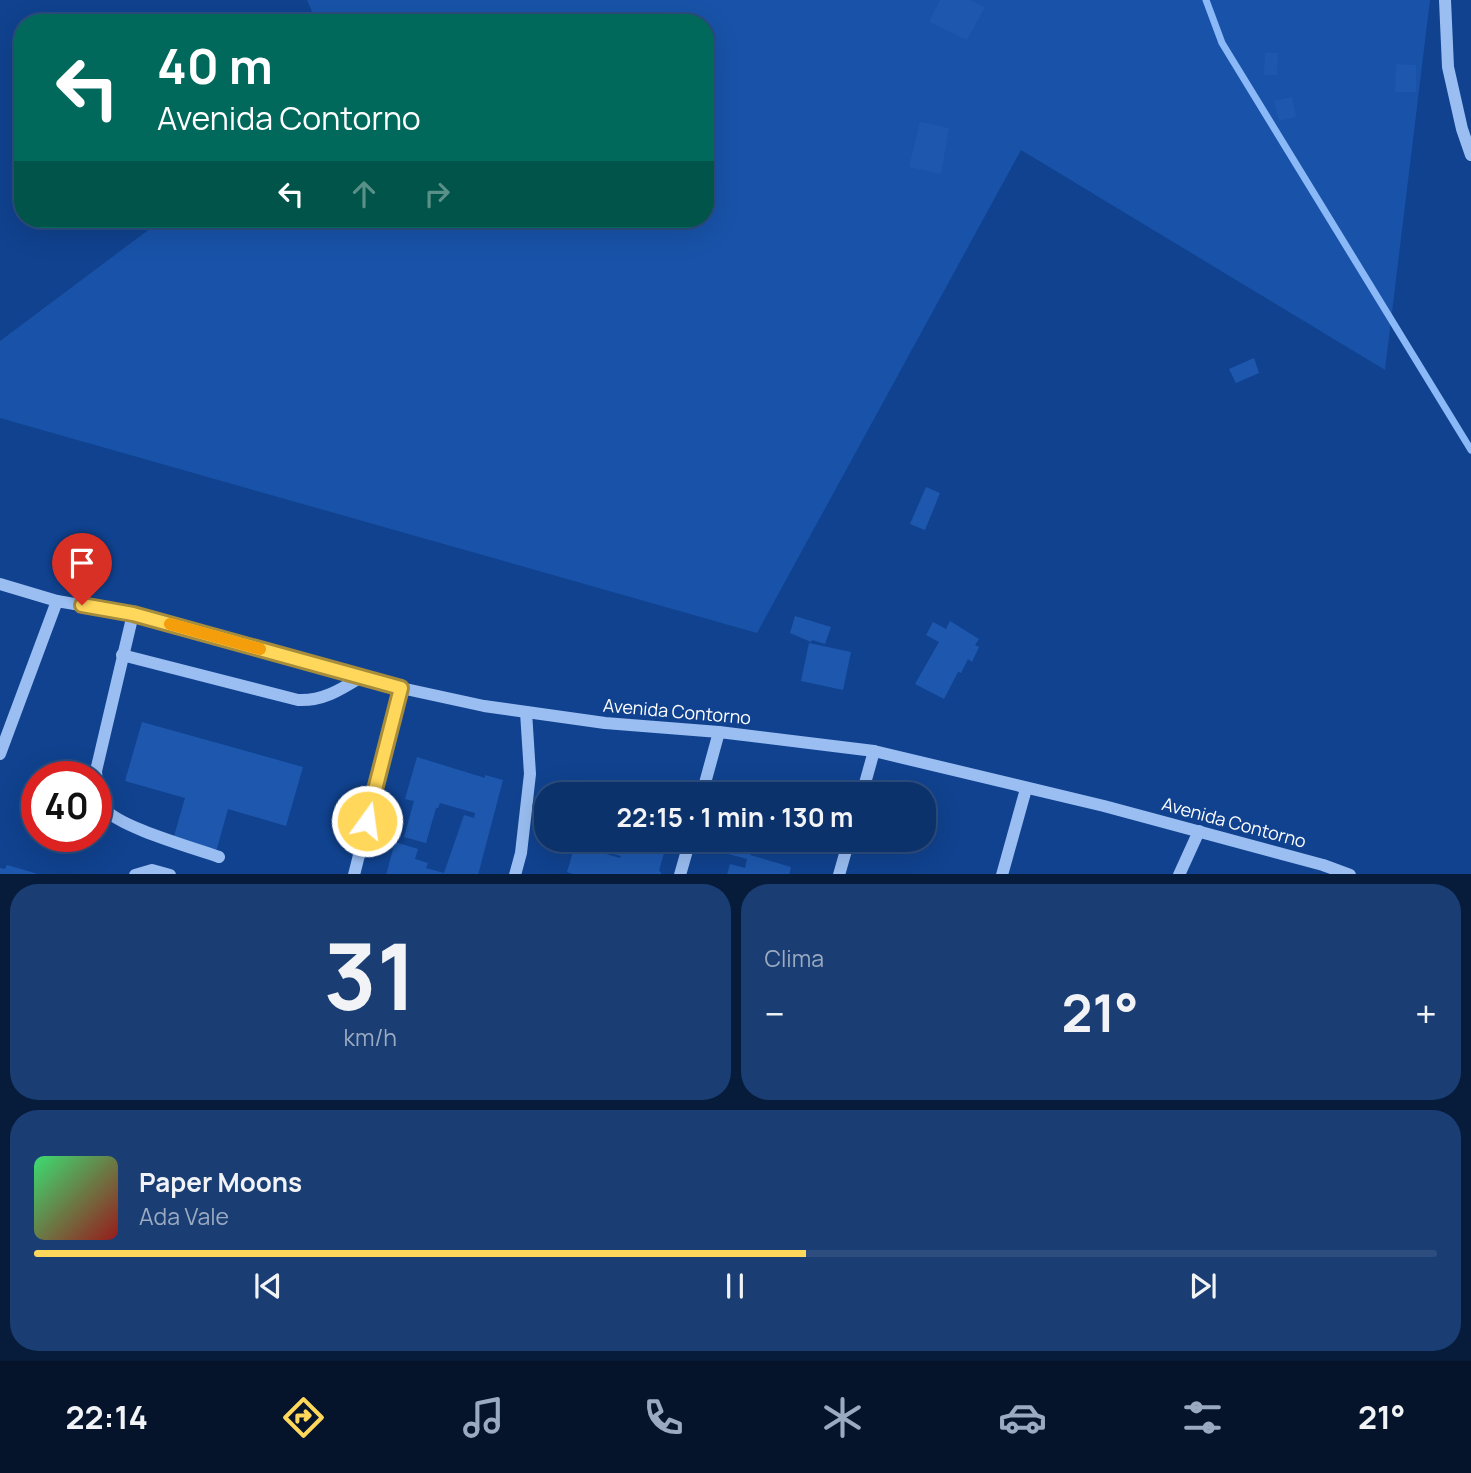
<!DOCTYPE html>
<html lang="pt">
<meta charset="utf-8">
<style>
:root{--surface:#0c326b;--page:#1a3e73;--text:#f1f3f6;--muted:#9aaac1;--line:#2c4d7e;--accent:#ffd75b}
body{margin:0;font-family:Manrope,sans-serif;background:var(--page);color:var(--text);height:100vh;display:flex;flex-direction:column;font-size:26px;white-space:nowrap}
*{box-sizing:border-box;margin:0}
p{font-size:23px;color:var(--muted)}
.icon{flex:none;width:38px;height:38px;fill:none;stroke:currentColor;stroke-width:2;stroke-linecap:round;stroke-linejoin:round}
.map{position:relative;height:874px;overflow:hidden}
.side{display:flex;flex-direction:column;gap:10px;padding:10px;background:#071c3b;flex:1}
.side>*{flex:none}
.banner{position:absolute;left:14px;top:14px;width:700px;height:214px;border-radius:28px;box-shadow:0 7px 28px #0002,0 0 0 2px var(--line);background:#00695c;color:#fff;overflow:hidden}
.speed{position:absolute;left:21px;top:761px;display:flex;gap:14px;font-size:35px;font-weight:700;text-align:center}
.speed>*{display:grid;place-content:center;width:91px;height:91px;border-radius:50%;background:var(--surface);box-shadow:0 7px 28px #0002,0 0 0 2px var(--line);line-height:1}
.speed .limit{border:10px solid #d22;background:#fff;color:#111}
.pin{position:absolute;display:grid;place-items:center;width:60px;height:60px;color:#fff;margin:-72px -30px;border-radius:50% 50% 50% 0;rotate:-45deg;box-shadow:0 0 7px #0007}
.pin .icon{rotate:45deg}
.me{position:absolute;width:77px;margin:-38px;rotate:14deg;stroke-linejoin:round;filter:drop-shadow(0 0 5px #0008)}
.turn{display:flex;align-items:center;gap:24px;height:147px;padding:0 28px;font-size:32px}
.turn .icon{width:91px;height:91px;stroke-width:2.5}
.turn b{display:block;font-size:49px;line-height:60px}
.lanes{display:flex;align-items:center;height:66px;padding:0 28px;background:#0003;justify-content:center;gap:35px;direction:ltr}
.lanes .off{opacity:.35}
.big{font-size:52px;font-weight:700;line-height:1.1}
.side .tile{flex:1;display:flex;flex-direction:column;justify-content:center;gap:10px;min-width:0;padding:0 24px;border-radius:28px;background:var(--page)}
.side .dial{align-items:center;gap:0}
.dial b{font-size:91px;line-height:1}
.song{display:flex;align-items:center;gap:21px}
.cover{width:84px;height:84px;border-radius:10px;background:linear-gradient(135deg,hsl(140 70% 55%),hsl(0 70% 35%))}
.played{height:7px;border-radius:4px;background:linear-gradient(90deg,var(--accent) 55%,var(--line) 55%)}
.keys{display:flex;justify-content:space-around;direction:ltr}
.heat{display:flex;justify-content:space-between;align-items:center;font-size:38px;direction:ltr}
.side .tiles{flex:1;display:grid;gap:10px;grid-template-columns:1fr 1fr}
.tile:last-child{grid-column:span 2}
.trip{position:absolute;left:534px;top:782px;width:402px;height:70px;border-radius:28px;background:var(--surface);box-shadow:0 7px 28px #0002,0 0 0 2px var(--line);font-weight:700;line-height:70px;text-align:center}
.tabs{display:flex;height:112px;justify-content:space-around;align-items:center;background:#05142b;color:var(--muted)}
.tabs .icon{width:49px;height:49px}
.tabs .active{color:var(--accent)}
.tabs b{font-size:32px;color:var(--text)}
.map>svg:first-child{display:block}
.green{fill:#1853a9}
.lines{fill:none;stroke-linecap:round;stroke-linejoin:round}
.stream{stroke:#8bb8f6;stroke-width:7}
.building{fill:#1e58ae}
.minor{stroke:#9abef2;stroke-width:12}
.route-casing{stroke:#a68c3b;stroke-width:18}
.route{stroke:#ffd75b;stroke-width:12}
.slow{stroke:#f59e0b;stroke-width:12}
.labels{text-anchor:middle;stroke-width:7;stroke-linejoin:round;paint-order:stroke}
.street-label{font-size:18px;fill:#fff;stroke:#10428f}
</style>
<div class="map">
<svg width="1471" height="875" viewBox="0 0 1471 875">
<rect width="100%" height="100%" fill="#10428f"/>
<polygon class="green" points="307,0 1430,0 1385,370 1021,150 757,633 0,418 0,341 163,219 705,219 705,23 317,23"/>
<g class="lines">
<polyline class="stream" points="1206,0 1222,43 1471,450"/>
</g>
<g class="building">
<polygon points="940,0 970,0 985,7 967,40 929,22"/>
<polygon points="1265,53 1278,53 1277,75 1264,75"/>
<polygon points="1396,64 1416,65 1416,92 1395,92"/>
<polygon points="1292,97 1296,117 1279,121 1274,101"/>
<polygon points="920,122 949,128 941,174 909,167"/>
<polygon points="1254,358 1259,373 1236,383 1229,369"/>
<polygon points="926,487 940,493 925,530 910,524"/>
<polygon points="795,616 831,627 825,644 812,640 811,642 790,633"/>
<polygon points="950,621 979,639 975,645 979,647 972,662 968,659 961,673 958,672 944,699 915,684 939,642 926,635 933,622 946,629"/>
<polygon points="809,643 851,652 843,690 801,681"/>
<polygon points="142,722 303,767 286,826 228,809 216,852 173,840 185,798 125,781"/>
<polygon points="417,757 485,778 485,775 503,780 478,875 386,875 395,842 418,849 415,859 428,863 426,868 444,873 464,815 474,818 475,813 440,803 438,808 436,808 426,843 404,837 414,801 405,799"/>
<polygon points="594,840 663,840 660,848 665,849 659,871 661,872 661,875 576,875 567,872 575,845 620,858 621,856 592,848"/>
<polygon points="712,840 752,851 750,855 791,867 789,875 727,875 730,864 745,868 747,859 710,849"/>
<polygon points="7,865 38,874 38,875 0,875 0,868 5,869"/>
</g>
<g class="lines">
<g class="minor">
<polyline points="1445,0 1448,67 1462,129 1471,155"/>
<polyline points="0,584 57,601 133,614 401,688 484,706 605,723 719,732 874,751 1104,806 1323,865 1350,875"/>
<path d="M133 614 96 771C97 783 96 799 104 808 118 827 194 848 219 857"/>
<path d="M122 655 298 700C323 701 340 690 361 677"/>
<polyline points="0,754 57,601"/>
<polyline points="702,794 719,732"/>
<polyline points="862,794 874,751"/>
<polyline points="135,875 152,870 170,875"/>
<polyline points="354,875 401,688"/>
<polyline points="515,875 521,853 530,774 526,712"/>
<polyline points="680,875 690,840"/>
<polyline points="839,875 849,840"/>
<polyline points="1002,875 1026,789"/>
<polyline points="1179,875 1199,831"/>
</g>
</g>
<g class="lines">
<g class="route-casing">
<polyline id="route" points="82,605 133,614 401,688 367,821"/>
</g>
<use href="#route" class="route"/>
<polyline class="slow" points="170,624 260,649"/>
</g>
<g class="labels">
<g class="street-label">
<text transform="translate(677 712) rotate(5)" y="6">Avenida Contorno</text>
<text transform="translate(1234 823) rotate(15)" y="6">Avenida Contorno</text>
</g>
</g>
</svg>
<div class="speed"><div class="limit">40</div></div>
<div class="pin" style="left:82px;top:605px;background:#d93025"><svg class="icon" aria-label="arrive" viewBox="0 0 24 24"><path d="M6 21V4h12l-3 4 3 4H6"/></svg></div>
<svg class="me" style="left:367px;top:821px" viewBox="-20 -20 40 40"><circle r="17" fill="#ffd75b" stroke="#fff" stroke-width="3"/><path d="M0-11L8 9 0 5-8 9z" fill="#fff"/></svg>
<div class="trip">22:15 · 1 min · 130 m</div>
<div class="banner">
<div class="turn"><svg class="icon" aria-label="left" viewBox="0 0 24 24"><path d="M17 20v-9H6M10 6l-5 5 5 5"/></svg><div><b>40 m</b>Avenida Contorno</div></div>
<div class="lanes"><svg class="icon" aria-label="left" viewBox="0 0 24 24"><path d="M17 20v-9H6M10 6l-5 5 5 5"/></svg><svg class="icon off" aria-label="ahead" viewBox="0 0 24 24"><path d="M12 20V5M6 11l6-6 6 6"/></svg><svg class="icon off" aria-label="right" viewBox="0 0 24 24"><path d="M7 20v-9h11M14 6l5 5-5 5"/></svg></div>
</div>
</div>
<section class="side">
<div class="tiles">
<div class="tile dial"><b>31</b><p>km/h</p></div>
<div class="tile"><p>Clima</p>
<div class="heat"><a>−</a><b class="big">21°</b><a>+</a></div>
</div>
<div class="tile">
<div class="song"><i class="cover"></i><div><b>Paper Moons</b><p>Ada Vale</p></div></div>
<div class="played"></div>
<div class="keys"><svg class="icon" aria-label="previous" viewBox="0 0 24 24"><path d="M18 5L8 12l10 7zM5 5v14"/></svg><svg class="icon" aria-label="pause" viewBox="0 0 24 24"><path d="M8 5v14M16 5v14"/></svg><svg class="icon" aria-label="next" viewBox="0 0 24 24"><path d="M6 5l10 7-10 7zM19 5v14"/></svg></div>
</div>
</div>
</section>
<nav class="tabs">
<b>22:14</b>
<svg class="icon active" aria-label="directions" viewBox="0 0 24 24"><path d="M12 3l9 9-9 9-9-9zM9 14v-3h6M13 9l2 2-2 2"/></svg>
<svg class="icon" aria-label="music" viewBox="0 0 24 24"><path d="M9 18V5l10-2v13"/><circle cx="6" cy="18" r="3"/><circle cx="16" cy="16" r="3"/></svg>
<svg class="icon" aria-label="phone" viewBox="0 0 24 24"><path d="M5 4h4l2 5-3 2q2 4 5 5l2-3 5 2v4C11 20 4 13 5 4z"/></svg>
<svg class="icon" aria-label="climate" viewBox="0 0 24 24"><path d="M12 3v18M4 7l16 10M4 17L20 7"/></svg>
<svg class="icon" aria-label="car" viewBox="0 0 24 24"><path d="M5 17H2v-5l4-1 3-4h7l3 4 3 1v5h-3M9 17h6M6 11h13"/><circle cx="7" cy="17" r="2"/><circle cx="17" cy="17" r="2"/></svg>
<svg class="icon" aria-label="filters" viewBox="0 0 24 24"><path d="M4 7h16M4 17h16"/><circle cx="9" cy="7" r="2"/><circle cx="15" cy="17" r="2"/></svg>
<b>21°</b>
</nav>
